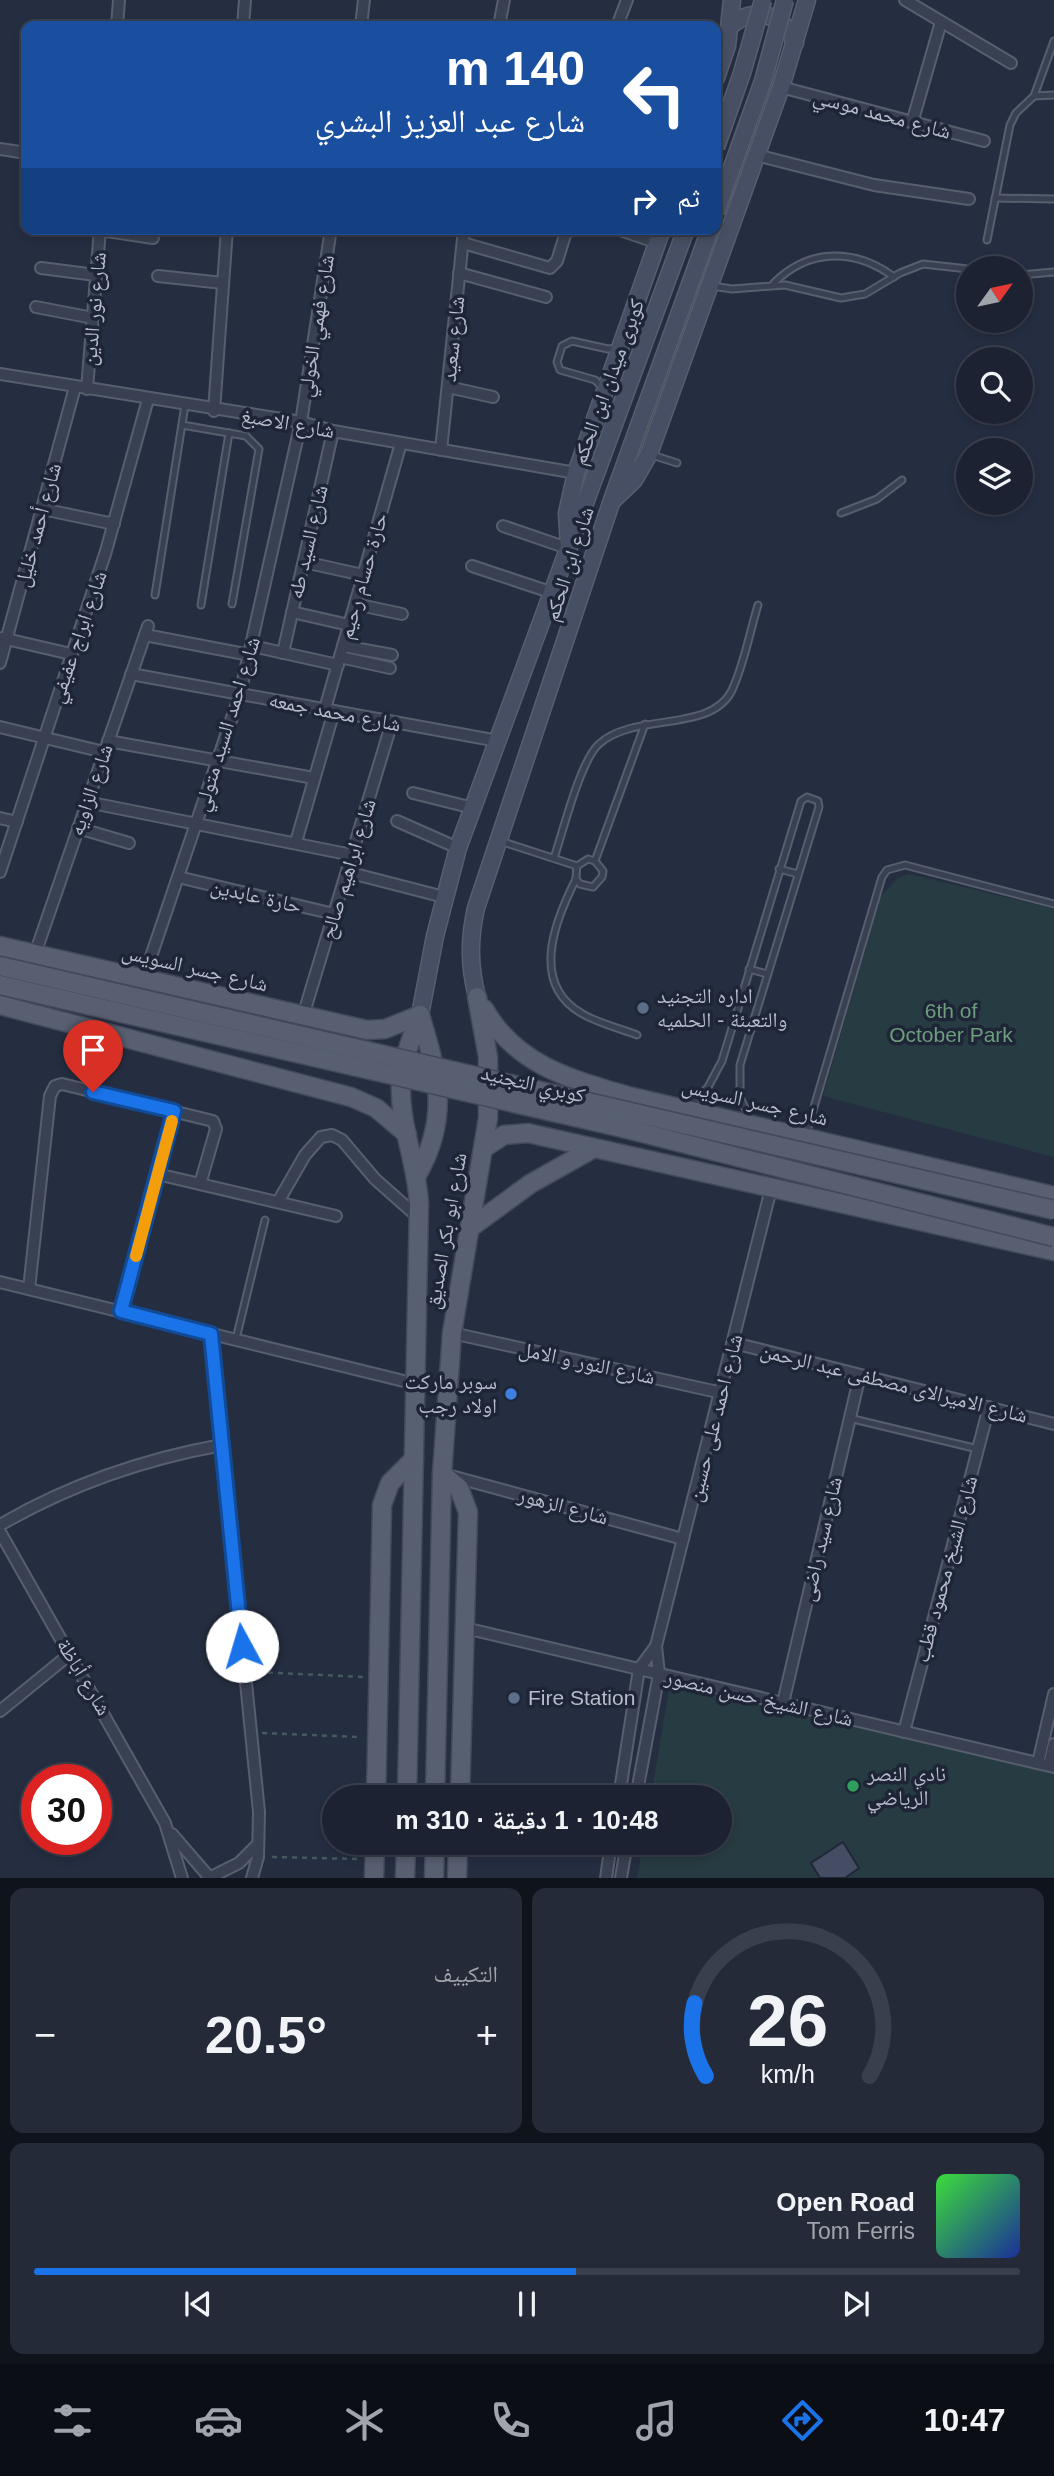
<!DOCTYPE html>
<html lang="ar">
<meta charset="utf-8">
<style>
:root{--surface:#1c2231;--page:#252a39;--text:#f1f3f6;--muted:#a0a4ab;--line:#3a3f4d;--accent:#1a73e8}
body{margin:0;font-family:Helvetica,"Noto Naskh Arabic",sans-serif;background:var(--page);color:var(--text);direction:rtl;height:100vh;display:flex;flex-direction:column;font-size:26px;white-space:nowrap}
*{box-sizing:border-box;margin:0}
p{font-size:23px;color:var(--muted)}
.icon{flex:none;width:38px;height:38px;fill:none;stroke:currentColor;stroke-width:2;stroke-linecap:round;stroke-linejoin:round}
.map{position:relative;height:1878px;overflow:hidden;direction:ltr}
.details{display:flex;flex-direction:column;gap:10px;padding:10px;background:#0f131b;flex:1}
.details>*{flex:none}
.top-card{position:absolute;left:21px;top:21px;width:700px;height:214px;border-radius:14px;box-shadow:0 4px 10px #0003,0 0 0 2px var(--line);direction:rtl;background:#1a4fa0;color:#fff;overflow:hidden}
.needle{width:46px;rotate:57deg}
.fabs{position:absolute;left:956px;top:256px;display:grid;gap:14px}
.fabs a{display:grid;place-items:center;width:77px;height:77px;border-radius:50%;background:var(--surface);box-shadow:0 4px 10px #0003,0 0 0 2px var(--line);font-size:35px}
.speed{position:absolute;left:21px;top:1764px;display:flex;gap:14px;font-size:35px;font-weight:700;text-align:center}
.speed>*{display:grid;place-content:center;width:91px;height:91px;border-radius:50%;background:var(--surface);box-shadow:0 4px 10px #0003,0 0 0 2px var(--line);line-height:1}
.speed .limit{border:10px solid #d22;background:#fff;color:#111}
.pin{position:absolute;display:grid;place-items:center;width:60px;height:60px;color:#fff;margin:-72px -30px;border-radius:50% 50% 50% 0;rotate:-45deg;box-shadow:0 0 7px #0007}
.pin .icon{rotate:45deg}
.me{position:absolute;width:77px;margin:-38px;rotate:354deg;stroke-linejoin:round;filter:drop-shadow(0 0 5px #0008)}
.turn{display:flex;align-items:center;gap:24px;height:147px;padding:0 21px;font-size:32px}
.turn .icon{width:91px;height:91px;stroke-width:2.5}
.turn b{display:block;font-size:49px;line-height:60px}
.then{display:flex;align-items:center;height:66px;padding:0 21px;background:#0003;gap:14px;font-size:26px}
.big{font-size:52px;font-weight:700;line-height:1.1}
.details .tile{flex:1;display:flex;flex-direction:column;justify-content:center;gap:10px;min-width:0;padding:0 24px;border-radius:14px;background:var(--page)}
.details .dial{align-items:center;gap:0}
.dial svg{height:182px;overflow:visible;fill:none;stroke:var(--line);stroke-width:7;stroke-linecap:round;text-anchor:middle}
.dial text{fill:var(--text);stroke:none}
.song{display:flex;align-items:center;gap:21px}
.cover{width:84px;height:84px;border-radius:10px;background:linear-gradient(135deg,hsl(120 70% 55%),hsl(230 70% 35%))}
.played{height:7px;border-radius:4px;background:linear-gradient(90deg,var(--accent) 55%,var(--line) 55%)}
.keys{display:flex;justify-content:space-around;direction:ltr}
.heat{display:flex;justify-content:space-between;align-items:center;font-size:38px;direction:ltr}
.details .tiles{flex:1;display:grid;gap:10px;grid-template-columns:1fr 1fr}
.tile:last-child{grid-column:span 2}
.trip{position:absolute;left:322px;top:1785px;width:410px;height:70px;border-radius:35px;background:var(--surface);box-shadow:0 4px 10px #0003,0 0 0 2px var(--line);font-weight:700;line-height:70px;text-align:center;direction:rtl}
.tabs{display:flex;height:112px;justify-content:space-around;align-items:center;background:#0b0e14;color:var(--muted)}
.tabs .icon{width:49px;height:49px}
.tabs .on{color:var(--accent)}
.tabs b{font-size:32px;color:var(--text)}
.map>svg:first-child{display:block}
.green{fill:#273c42}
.building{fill:#444d63;stroke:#202738;stroke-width:2}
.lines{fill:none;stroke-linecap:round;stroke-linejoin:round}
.lane-casing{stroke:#575e6e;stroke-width:9}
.street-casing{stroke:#575e6e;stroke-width:14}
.secondary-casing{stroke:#575e6e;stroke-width:19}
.primary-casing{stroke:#43495a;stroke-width:21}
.path{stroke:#45595f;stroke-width:2.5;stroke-dasharray:5 5;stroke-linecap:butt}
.lane{stroke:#394051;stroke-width:5}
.street{stroke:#394051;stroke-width:10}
.secondary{stroke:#474f64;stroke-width:16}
.primary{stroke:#575f71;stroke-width:18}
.secondary-bridge-casing{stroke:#575e6e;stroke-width:19;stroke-linecap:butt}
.primary-bridge-casing{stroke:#43495a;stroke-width:21;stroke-linecap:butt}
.secondary-bridge{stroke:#474f64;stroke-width:16}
.primary-bridge{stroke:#575f71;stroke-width:18}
.route-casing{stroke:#114b97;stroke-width:18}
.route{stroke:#1a73e8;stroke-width:12}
.slow{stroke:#f59e0b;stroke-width:12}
.service-dot{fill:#5c6f8a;stroke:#1e2536;stroke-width:2.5}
.shop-dot{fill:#3f7fe0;stroke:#1e2536;stroke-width:2.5}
.leisure-dot{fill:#2e9e5b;stroke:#1e2536;stroke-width:2.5}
.labels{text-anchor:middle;stroke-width:7;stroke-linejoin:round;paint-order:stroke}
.street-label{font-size:21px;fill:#b6bccb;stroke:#1e2536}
.poi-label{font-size:21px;fill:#b6bccb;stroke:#1e2536;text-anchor:start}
.park-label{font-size:21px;fill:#6c9d7c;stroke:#1e2536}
</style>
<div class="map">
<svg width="1054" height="1878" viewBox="0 0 1054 1878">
<rect width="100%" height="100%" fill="#252e41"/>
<g class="green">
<polygon points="909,874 1054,909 1054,1157 823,1096 881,896 898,878"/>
<polygon points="671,1677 1054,1774 1054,1877 637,1878 643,1843 719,1843 719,1797 651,1797"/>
</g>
<polygon class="building" points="843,1842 859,1868 845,1878 820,1878 811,1863"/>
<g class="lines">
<g class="lane-casing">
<g id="lane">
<polyline points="1034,96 1054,95"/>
<polyline points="995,198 1054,199"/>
<polyline points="987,240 1010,125 1016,113 1034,96 1054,41"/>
<polyline points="1020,275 1054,272"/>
<path d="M774 283C809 248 855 248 894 277"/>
<polyline points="712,286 732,289 785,285 841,298 865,294 900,273 923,264 968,269"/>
<polyline points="602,387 595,380 560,370 557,362 562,346 572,341 608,349 618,348"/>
<polyline points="182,425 246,436 259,449 232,604"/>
<polyline points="652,455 677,463"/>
<polyline points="841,513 877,499 902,480"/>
<polyline points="155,595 185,405"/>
<polyline points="201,605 229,433"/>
<polyline points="500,841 577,866"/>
<path d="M554 858C563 832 580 761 599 744 634 712 709 733 731 692 743 669 750 631 758 605"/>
<polyline points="595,861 645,724"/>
<polyline points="779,869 798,874"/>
<path d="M576 879 580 884 593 887 602 877 603 871 595 861 588 859 577 866C576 871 577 877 575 881 555 921 530 983 581 1013 597 1023 619 1028 637 1035"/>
<polyline points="749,969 767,974"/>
<polyline points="691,1105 708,1087 722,1061 801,801 807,797 818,801 819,807 740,1065 740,1097 750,1119"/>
<polyline points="806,1134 882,877 887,870 905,865 1054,904"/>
<polyline points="236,1339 265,1220"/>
<polyline points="849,1418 978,1449"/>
</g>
</g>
<g class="street-casing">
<g id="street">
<polyline points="905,0 1011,63"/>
<polyline points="117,26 119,0"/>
<polyline points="243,26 245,0"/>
<polyline points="361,26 364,0"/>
<polyline points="499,26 504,0"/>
<polyline points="617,26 627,0"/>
<polyline points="781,87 984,141"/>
<polyline points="912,123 941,22"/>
<polyline points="0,149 26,153"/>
<polyline points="756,155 874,185 969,199"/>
<polyline points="617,229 658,243"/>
<polyline points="100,230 153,238"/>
<polyline points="463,243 550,268 557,261 567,229"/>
<polyline points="41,268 96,275"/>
<polyline points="459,273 546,297"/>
<polyline points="158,276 223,283"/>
<polyline points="36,307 93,318"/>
<polyline points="0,374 301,422 333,431 576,473"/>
<polyline points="448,387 493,397"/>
<polyline points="87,389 100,229"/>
<polyline points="214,411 227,229"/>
<polyline points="441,450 464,229"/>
<polyline points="42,509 114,524"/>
<polyline points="503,526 570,549"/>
<polyline points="304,562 363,575"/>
<polyline points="472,566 553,593"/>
<polyline points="355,604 402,614"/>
<polyline points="292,612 349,625"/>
<polyline points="145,635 250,655"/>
<polyline points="2,638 71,654"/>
<polyline points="252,646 338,665"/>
<polyline points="343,646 392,655"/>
<polyline points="283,653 333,431"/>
<polyline points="340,657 390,668"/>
<polyline points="0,663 75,387"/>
<polyline points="131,674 498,741"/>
<polyline points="325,709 401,443"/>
<polyline points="0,727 104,752"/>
<polyline points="108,741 314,778"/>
<polyline points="413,793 473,808"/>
<polyline points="87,802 352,855"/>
<polyline points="0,818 17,822"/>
<polyline points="397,821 458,848"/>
<polyline points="78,828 129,843"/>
<polyline points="296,842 334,711"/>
<polyline points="0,872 106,551 148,399"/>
<polyline points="347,872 444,897"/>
<polyline points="178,877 334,914"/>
<polyline points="35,954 148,626"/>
<polyline points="143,980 240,694 301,422 331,229"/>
<polyline points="303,1016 392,722"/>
<polyline points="157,1174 336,1216"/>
<polyline points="278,1202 305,1155 321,1137 332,1135 342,1140 375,1179 419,1218"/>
<polyline points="0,1282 416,1384"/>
<polyline points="29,1289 50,1096 55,1086 62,1084 213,1121 216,1129 200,1184"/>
<polyline points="121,1311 174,1111"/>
<polyline points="452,1333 722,1393"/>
<polyline points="211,1334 259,1812 258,1857 252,1878"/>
<polyline points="734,1343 1054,1424"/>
<polyline points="451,1476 683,1539"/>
<path d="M0 1525C69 1485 144 1459 222 1445"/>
<polyline points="0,1532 165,1823 182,1878"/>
<polyline points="465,1628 1054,1767"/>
<polyline points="783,1703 860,1375"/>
<polyline points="0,1711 70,1654"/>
<polyline points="904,1732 989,1407"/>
<polyline points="1038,1763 1054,1694"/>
<polyline points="1049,1765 1054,1744"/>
<polyline points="619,1797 639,1669 656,1646"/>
<polyline points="636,1797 659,1674 656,1646 771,1189"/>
<polyline points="172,1834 210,1878"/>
<polyline points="209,1878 239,1863 258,1844"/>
<polyline points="606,1878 611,1843"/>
<polyline points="621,1878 627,1843"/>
</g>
</g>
<g class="secondary-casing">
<g id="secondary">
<path d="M730 26C754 5 784 14 795 43"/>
<polyline points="716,78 727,46 732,0"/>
<polyline points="614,499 634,480 649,454 781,87 807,0"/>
<polyline points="569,547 567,513 576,473 662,229"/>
<path d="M477 997C469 965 469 940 476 908L612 500 710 229"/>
<polyline points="420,1015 435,936 458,848 686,229"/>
</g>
</g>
<g class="primary-casing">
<g id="primary">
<polyline points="0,946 367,1030 385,1029 420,1015"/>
<polyline points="0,1005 351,1097 376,1108 407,1134"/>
<path d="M484 1009C516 1065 570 1079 628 1096L1054 1196"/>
<polyline points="484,1148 504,1135 528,1133 1054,1251"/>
<path d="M417 1175C450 1117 438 1075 420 1015"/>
<polyline points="470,1228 530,1184 594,1148"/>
<polyline points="442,1474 459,1488 468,1512 460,1797"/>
<polyline points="376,1797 382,1505 390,1483 414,1459"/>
<path d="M407 1797 419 1204C417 1163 399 1124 401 1084 402 1060 412 1037 420 1015"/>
<polyline points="435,1797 442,1474 452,1333 488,1118 488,1057 477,997"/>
<polyline points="374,1878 375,1843"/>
<polyline points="405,1878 406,1843"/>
<polyline points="434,1878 435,1843"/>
<polyline points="457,1878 458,1843"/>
</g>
</g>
<g class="path">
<polyline points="258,1672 363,1677"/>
<polyline points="262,1733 360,1737"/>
<polyline points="272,1857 359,1859"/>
</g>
<use href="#lane" class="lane"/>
<use href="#street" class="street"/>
<use href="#secondary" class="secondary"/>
<use href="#primary" class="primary"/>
<g class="secondary-bridge-casing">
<g id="secondary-bridge">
<polyline points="716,147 742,73 763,0"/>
<polyline points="716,212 763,81 785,0"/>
</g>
</g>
<g class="primary-bridge-casing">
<g id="primary-bridge">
<polyline points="0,966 1054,1210"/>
<polyline points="0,985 623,1128 1054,1237"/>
</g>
</g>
<use href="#secondary-bridge" class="secondary-bridge"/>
<use href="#primary-bridge" class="primary-bridge"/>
</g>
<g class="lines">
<g class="route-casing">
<polyline id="route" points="93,1092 174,1111 121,1311 211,1334 242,1646"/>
</g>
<use href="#route" class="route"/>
<polyline class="slow" points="136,1256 172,1121"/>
</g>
<g class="service-dot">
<circle cx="643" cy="1008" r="7"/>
<circle cx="514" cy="1698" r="7"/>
</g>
<circle class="shop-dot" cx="511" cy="1394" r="7"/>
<circle class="leisure-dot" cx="853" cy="1786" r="7"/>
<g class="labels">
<g class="street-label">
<text transform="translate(882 114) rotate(15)" y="7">شارع محمد موسي</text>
<text transform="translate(94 309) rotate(-85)" y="7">شارع نور الدين</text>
<text transform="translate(316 326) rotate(-81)" y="7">شارع فهمي الخولي</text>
<text transform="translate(453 339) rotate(-84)" y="7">شارع سعيد</text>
<text transform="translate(608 382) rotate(-70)" y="7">كوبرى ميدان ابن الحكم</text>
<text transform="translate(288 423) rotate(10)" y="7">شارع الاصبغ</text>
<text transform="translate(38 525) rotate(-75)" y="7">شارع أحمد خليل</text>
<text transform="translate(308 542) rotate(-77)" y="7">شارع السيد طه</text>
<text transform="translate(569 564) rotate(-72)" y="7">شارع ابن الحكم</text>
<text transform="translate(363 576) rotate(-74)" y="7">حارة حسام رحيم</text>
<text transform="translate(78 637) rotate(-71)" y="7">شارع ابراج عفيفي</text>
<text transform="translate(335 712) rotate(11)" y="7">شارع محمد جمعه</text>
<text transform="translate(227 724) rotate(-73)" y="7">شارع احمد السيد متولي</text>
<text transform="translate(91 790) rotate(-71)" y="7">شارع الزاويه</text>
<text transform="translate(348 869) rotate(-73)" y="7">شارع ابراهيم صالح</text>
<text transform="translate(256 896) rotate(13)" y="7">حارة عابدين</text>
<text transform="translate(195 968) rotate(13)" y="7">شارع جسر السويس</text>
<text transform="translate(533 1084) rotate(13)" y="7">كوبري التجنيد</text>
<text transform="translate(755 1102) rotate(13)" y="7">شارع جسر السويس</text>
<text transform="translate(446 1231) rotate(-80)" y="7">شارع ابو بكر الصديق</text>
<text transform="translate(587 1363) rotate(12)" y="7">شارع النور و الامل</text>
<text transform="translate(894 1383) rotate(14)" y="7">شارع الاميرالاى مصطفى عبد الرحمن</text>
<text transform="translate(715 1418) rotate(-76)" y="7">شارع احمد على حسين</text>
<text transform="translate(563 1506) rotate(15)" y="7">شارع الزهور</text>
<text transform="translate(821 1539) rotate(-77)" y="7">شارع سيد راضى</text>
<text transform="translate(946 1569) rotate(-75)" y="7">شارع الشيخ محمود قطب</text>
<text transform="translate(84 1677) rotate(59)" y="7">شارع أباظة</text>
<text transform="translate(759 1698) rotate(13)" y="7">شارع الشيخ حسن منصور</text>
</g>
<g class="poi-label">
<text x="657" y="1003">اداره التجنيد<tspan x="657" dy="24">والتعبئة - الحلميه</tspan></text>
<text x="497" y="1389" text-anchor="end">سوبر ماركت<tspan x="497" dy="24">اولاد رجب</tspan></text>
<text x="528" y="1705">Fire Station</text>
<text x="867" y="1781">نادي النصر<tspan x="867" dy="24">الرياضي</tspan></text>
</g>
<g class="park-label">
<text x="951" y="1018">6th of<tspan x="951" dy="24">October Park</tspan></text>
</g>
</g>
</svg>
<div class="fabs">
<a><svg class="needle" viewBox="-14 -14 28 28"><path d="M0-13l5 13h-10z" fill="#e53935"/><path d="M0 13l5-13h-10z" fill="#a0a4ab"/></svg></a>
<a><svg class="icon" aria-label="search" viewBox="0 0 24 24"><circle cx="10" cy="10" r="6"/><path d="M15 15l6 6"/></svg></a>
<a><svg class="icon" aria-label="layers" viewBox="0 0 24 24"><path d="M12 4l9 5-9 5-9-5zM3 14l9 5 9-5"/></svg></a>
</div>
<div class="speed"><div class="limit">30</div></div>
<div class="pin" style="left:93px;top:1092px;background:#d93025"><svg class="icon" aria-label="arrive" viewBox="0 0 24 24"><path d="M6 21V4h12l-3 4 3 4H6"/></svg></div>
<svg class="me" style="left:242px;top:1646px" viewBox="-20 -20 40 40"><circle r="19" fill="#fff"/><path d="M0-13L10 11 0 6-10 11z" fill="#1a73e8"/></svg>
<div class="trip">10:48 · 1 دقيقة · 310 m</div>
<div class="top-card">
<div class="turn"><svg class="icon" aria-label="left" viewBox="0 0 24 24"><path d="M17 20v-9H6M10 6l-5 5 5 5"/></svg><div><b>140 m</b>شارع عبد العزيز البشري</div></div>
<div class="then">ثم<svg class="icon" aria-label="right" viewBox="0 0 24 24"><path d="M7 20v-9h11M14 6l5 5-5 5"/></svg></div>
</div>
</div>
<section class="details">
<div class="tiles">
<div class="tile dial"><svg viewBox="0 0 100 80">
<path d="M14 69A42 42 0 1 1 86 69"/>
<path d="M14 69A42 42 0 0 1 9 37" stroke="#1a73e8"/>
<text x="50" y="56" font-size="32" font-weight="700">26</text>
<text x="50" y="72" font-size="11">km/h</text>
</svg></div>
<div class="tile"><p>التكييف</p>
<div class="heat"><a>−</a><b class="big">20.5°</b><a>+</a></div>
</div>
<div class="tile">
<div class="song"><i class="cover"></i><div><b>Open Road</b><p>Tom Ferris</p></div></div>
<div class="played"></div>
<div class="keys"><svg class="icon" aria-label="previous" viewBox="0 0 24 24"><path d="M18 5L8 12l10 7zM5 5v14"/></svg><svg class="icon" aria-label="pause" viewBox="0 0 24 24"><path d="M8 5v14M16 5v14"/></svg><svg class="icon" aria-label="next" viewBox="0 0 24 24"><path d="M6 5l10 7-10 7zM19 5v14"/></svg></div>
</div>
</div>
</section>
<nav class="tabs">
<b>10:47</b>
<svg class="icon on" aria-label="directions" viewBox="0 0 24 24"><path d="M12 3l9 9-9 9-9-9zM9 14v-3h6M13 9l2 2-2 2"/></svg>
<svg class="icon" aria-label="music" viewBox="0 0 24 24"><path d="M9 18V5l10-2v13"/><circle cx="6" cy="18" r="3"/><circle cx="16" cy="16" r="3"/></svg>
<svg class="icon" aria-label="phone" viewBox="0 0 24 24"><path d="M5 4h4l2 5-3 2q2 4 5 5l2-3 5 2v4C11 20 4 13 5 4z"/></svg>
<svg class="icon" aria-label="climate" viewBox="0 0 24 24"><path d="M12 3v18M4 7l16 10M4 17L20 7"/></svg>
<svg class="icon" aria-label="car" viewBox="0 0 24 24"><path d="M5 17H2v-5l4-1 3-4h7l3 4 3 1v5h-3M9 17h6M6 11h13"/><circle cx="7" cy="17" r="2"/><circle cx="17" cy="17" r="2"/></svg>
<svg class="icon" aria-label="filters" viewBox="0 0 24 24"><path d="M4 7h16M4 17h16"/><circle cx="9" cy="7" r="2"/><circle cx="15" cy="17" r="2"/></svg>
</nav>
